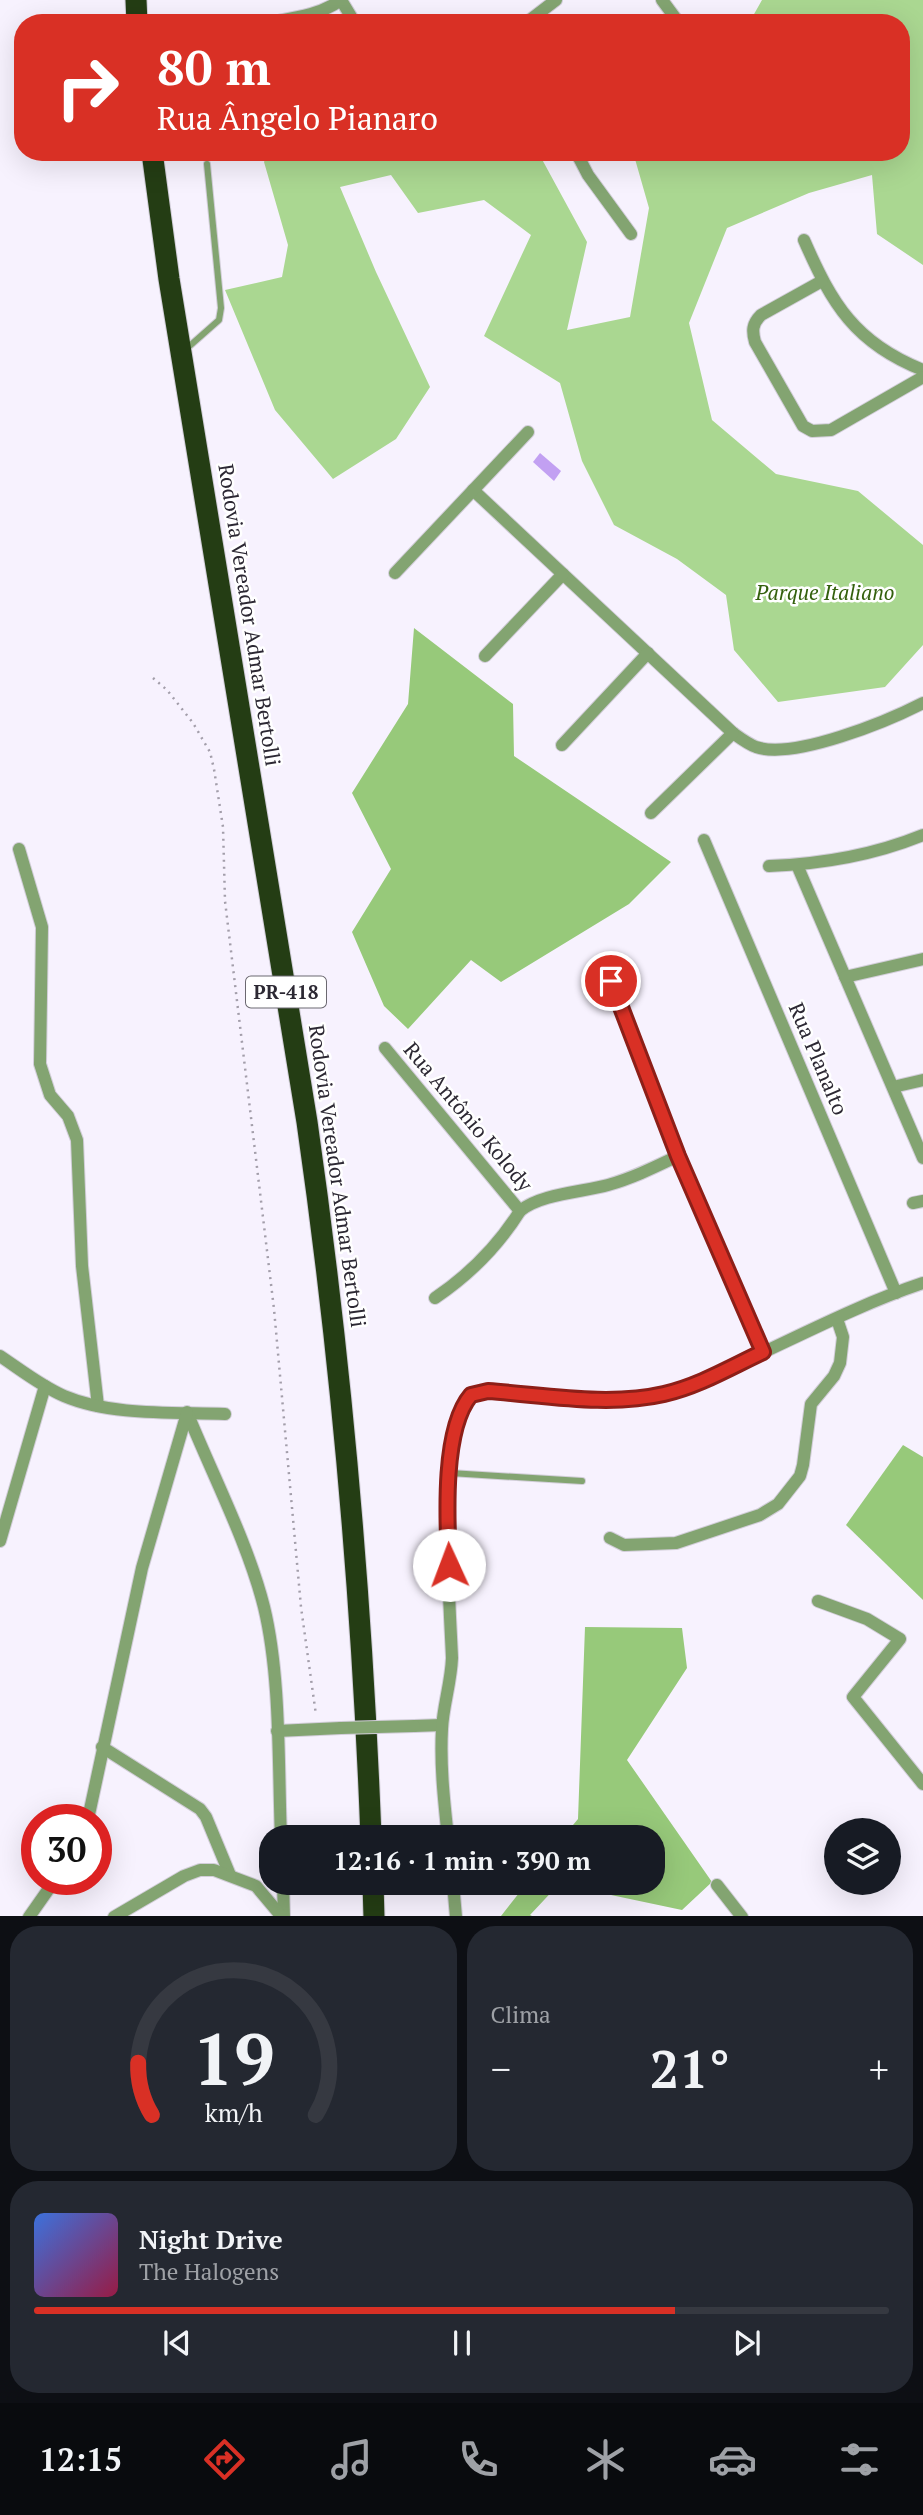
<!DOCTYPE html>
<html lang="pt">
<meta charset="utf-8">
<style>
:root{--surface:#171b24;--page:#242831;--text:#f1f3f6;--muted:#9ea1a6;--line:#363941;--accent:#d93025}
body{margin:0;font-family:"PT Serif",serif;background:var(--page);color:var(--text);height:100vh;display:flex;flex-direction:column;font-size:26px;white-space:nowrap}
*{box-sizing:border-box;margin:0}
p{font-size:23px;color:var(--muted)}
.icon{flex:none;width:38px;height:38px;fill:none;stroke:currentColor;stroke-width:2;stroke-linecap:round;stroke-linejoin:round}
.map{position:relative;height:1916px;overflow:hidden}
.panel{display:flex;flex-direction:column;gap:10px;padding:10px;background:#0d0f14;flex:1}
.panel>*{flex:none}
.top-card{position:absolute;left:14px;top:14px;width:896px;height:147px;border-radius:28px;box-shadow:0 7px 28px #0002;background:#d93025;color:#fff;overflow:hidden}
.tools{position:absolute;left:824px;top:1818px;display:grid;gap:14px}
.tools a{display:grid;place-items:center;width:77px;height:77px;border-radius:50%;background:var(--surface);box-shadow:0 7px 28px #0002;font-size:35px}
.speed{position:absolute;left:21px;top:1804px;display:flex;gap:14px;font-size:35px;font-weight:700;text-align:center}
.speed>*{display:grid;place-content:center;width:91px;height:91px;border-radius:50%;background:var(--surface);box-shadow:0 7px 28px #0002;line-height:1}
.speed .limit{border:10px solid #d22;background:#fff;color:#111}
.pin{position:absolute;display:grid;place-items:center;width:60px;height:60px;color:#fff;margin:-30px;border:4px solid #fff;border-radius:50%;box-shadow:0 2px 7px #0007}
.me{position:absolute;width:77px;margin:-38px;rotate:358deg;stroke-linejoin:round;filter:drop-shadow(0 0 5px #0008)}
.turn{display:flex;align-items:center;gap:24px;height:147px;padding:0 28px;font-size:32px}
.turn .icon{width:91px;height:91px;stroke-width:2.5}
.turn b{display:block;font-size:49px;line-height:60px}
.big{font-size:52px;font-weight:700;line-height:1.1}
.panel .card{flex:1;display:flex;flex-direction:column;justify-content:center;gap:10px;min-width:0;padding:0 24px;border-radius:28px;background:var(--page)}
.panel .dial{align-items:center;gap:0}
.dial svg{height:182px;overflow:visible;fill:none;stroke:var(--line);stroke-width:7;stroke-linecap:round;text-anchor:middle}
.dial text{fill:var(--text);stroke:none}
.song{display:flex;align-items:center;gap:21px}
.cover{width:84px;height:84px;border-radius:10px;background:linear-gradient(135deg,hsl(220 70% 55%),hsl(340 70% 35%))}
.played{height:7px;border-radius:4px;background:linear-gradient(90deg,var(--accent) 75%,var(--line) 75%)}
.keys{display:flex;justify-content:space-around;direction:ltr}
.heat{display:flex;justify-content:space-between;align-items:center;font-size:38px;direction:ltr}
.panel .tiles{flex:1;display:grid;gap:10px;grid-template-columns:1fr 1fr}
.card:last-child{grid-column:span 2}
.trip{position:absolute;left:259px;top:1825px;width:406px;height:70px;border-radius:28px;background:var(--surface);box-shadow:0 7px 28px #0002;font-weight:700;line-height:70px;text-align:center}
.tabs{display:flex;height:112px;justify-content:space-around;align-items:center;background:#090b0e;color:var(--muted)}
.tabs .icon{width:49px;height:49px}
.tabs .active{color:var(--accent)}
.tabs b{font-size:32px;color:var(--text)}
.map>svg:first-child{display:block}
.green{fill:#aad791}
.forest{fill:#97c97a}
.water{fill:#c2a0f2}
.lines{fill:none;stroke-linecap:round;stroke-linejoin:round}
.lane-casing{stroke:#d2ced9;stroke-width:8}
.street-casing{stroke:#d2ced9;stroke-width:14}
.highway-casing{stroke:#d2ced9;stroke-width:23}
.path{stroke:#a39eaa;stroke-width:2.5;stroke-dasharray:2 5;stroke-linecap:butt}
.lane{stroke:#83a471;stroke-width:6}
.street{stroke:#83a471;stroke-width:12}
.highway{stroke:#243d14;stroke-width:21}
.street-bridge-casing{stroke:#d2ced9;stroke-width:14;stroke-linecap:butt}
.street-bridge{stroke:#83a471;stroke-width:12}
.route-casing{stroke:#8d1f18;stroke-width:18}
.route{stroke:#d93025;stroke-width:12}
.labels{text-anchor:middle;stroke-width:5;stroke-linejoin:round;paint-order:stroke}
.shield{fill:#fff;stroke:#6b6870;stroke-width:2}
.shield-label{font-size:19px;font-weight:bold;fill:#2c2833}
.park-label{font-size:21px;font-style:italic;fill:#33600d;stroke:#fff}
.street-label{font-size:21px;fill:#2c2833;stroke:#fff}
</style>
<div class="map">
<svg width="923" height="1917" viewBox="0 0 923 1917">
<rect width="100%" height="100%" fill="#f7f2fe"/>
<polygon class="green" points="762,0 923,0 923,265 877,234 872,175 809,193 727,228 689,323 712,420 776,474 858,491 923,545 923,645 885,687 778,702 734,650 726,595 677,559 614,525 582,461 560,383 484,336 531,235 484,200 418,213 391,175 340,187 376,272 430,387 396,439 333,479 275,410 225,290 282,277 288,245 264,162 268,152 538,152 587,242 567,330 630,317 649,208 633,152 901,152 901,23 749,23"/>
<g class="forest">
<polygon points="414,628 513,704 514,756 671,862 629,904 501,982 471,960 408,1029 384,1006 352,932 391,869 352,793 408,704"/>
<polygon points="903,1445 923,1457 923,1600 846,1525"/>
<polygon points="585,1627 682,1628 687,1668 627,1760 712,1882 682,1910 559,1884 530,1915 532,1916 501,1916 527,1883 653,1883 653,1838 563,1837 578,1819"/>
</g>
<polygon class="water" points="540,453 561,471 554,481 533,462"/>
<g class="lines">
<g class="lane-casing">
<g id="lane">
<polyline points="185,350 219,320 221,308 207,164"/>
<polyline points="450,1473 582,1481"/>
</g>
</g>
<g class="street-casing">
<g id="street">
<polyline points="341,0 355,23"/>
<polyline points="662,0 679,23"/>
<path d="M266 23C293 18 318 16 341 0"/>
<polyline points="526,23 556,0"/>
<polyline points="576,152 588,175 631,234"/>
<path d="M804 240C832 304 855 343 923 370"/>
<path d="M822 281 761 315C752 324 752 331 755 342L803 426 812 431 831 430 923 377"/>
<path d="M473 490 733 733C740 738 748 744 756 747 794 760 888 721 923 703"/>
<polyline points="395,573 528,432"/>
<polyline points="485,656 563,574"/>
<polyline points="562,745 648,653"/>
<polyline points="651,813 733,733"/>
<polyline points="704,840 896,1293"/>
<polyline points="19,849 42,927 40,1064 50,1095 68,1116 77,1140 82,1266 98,1406"/>
<polyline points="797,865 923,1158"/>
<path d="M769 866C822 864 874 855 923 835"/>
<polyline points="845,977 923,959"/>
<polyline points="611,980 678,1156 763,1352"/>
<path d="M385 1048 520 1211C540 1194 583 1192 608 1185 633 1178 655 1167 678 1156"/>
<polyline points="893,1087 923,1080"/>
<polyline points="913,1203 923,1201"/>
<path d="M435 1298C469 1275 498 1246 520 1211"/>
<path d="M0 1356C21 1370 41 1386 64 1396 111 1416 174 1412 225 1414"/>
<path d="M187 1412C212 1474 248 1543 264 1607 281 1677 278 1766 281 1838"/>
<polyline points="610,1538 624,1545 676,1543 760,1515 778,1504 800,1476 803,1465 811,1404 834,1376 840,1363 843,1337 837,1319"/>
<polyline points="0,1541 45,1386"/>
<polyline points="818,1601 867,1619 900,1639 853,1697 923,1784"/>
<polyline points="414,1726 442,1725"/>
<polyline points="277,1731 341,1728"/>
<polyline points="102,1747 200,1809 206,1817 230,1875"/>
<polyline points="88,1819 142,1568 187,1413"/>
<path d="M448 1838C444 1801 440 1765 442 1729 443 1706 451 1683 452 1658 450 1606 437 1440 465 1402 472 1393 478 1392 488 1391 545 1395 606 1406 663 1394 692 1387 720 1372 747 1360 805 1333 863 1303 923 1283"/>
<polyline points="283,1883 284,1917"/>
<polyline points="453,1883 456,1917"/>
<polyline points="717,1885 742,1917"/>
<polyline points="29,1917 55,1880"/>
<polyline points="114,1917 184,1876 200,1870 214,1870 256,1886 282,1917"/>
</g>
</g>
<g class="highway-casing">
<g id="highway">
<polyline points="136,0 137,23"/>
<path d="M152 152 169 279 307 1122C341 1359 362 1598 371 1838"/>
<polyline points="373,1883 374,1917"/>
</g>
</g>
<polyline class="path" points="153,678 167,690 193,723 210,752 214,769 223,827 225,901 274,1309 301,1607 316,1715"/>
<use href="#lane" class="lane"/>
<use href="#street" class="street"/>
<use href="#highway" class="highway"/>
<g class="street-bridge-casing">
<polyline id="street-bridge" points="341,1728 414,1726"/>
</g>
<use href="#street-bridge" class="street-bridge"/>
</g>
<g class="lines">
<g class="route-casing">
<path id="route" d="M449 1565C447 1520 442 1429 471 1395L488 1391C545 1395 608 1407 664 1394 699 1386 731 1367 763 1352L678 1156 611 981"/>
</g>
<use href="#route" class="route"/>
</g>
<g class="labels">
<rect class="shield" x="246" y="976.5" width="80" height="31" rx="5"/>
<g class="shield-label">
<text x="286" y="999">PR-418</text>
</g>
<g class="park-label">
<text x="825" y="600">Parque Italiano</text>
</g>
<g class="street-label">
<text transform="translate(249 615) rotate(81)" y="7">Rodovia Vereador Admar Bertolli</text>
<text transform="translate(818 1059) rotate(67)" y="7">Rua Planalto</text>
<text transform="translate(468 1117) rotate(50)" y="7">Rua Antônio Kolody</text>
<text transform="translate(337 1176) rotate(82)" y="7">Rodovia Vereador Admar Bertolli</text>
</g>
</g>
</svg>
<div class="tools">
<a><svg class="icon" aria-label="layers" viewBox="0 0 24 24"><path d="M12 4l9 5-9 5-9-5zM3 14l9 5 9-5"/></svg></a>
</div>
<div class="speed"><div class="limit">30</div></div>
<div class="pin" style="left:611px;top:981px;background:#d93025"><svg class="icon" aria-label="arrive" viewBox="0 0 24 24"><path d="M6 21V4h12l-3 4 3 4H6"/></svg></div>
<svg class="me" style="left:449px;top:1565px" viewBox="-20 -20 40 40"><circle r="19" fill="#fff"/><path d="M0-13L10 11 0 6-10 11z" fill="#d93025"/></svg>
<div class="trip">12:16 · 1 min · 390 m</div>
<div class="top-card">
<div class="turn"><svg class="icon" aria-label="right" viewBox="0 0 24 24"><path d="M7 20v-9h11M14 6l5 5-5 5"/></svg><div><b>80 m</b>Rua Ângelo Pianaro</div></div>
</div>
</div>
<section class="panel">
<div class="tiles">
<div class="card dial"><svg viewBox="0 0 100 80">
<path d="M14 69A42 42 0 1 1 86 69"/>
<path d="M14 69A42 42 0 0 1 8 46" stroke="#d93025"/>
<text x="50" y="56" font-size="32" font-weight="700">19</text>
<text x="50" y="72" font-size="11">km/h</text>
</svg></div>
<div class="card"><p>Clima</p>
<div class="heat"><a>−</a><b class="big">21°</b><a>+</a></div>
</div>
<div class="card">
<div class="song"><i class="cover"></i><div><b>Night Drive</b><p>The Halogens</p></div></div>
<div class="played"></div>
<div class="keys"><svg class="icon" aria-label="previous" viewBox="0 0 24 24"><path d="M18 5L8 12l10 7zM5 5v14"/></svg><svg class="icon" aria-label="pause" viewBox="0 0 24 24"><path d="M8 5v14M16 5v14"/></svg><svg class="icon" aria-label="next" viewBox="0 0 24 24"><path d="M6 5l10 7-10 7zM19 5v14"/></svg></div>
</div>
</div>
</section>
<nav class="tabs">
<b>12:15</b>
<svg class="icon active" aria-label="directions" viewBox="0 0 24 24"><path d="M12 3l9 9-9 9-9-9zM9 14v-3h6M13 9l2 2-2 2"/></svg>
<svg class="icon" aria-label="music" viewBox="0 0 24 24"><path d="M9 18V5l10-2v13"/><circle cx="6" cy="18" r="3"/><circle cx="16" cy="16" r="3"/></svg>
<svg class="icon" aria-label="phone" viewBox="0 0 24 24"><path d="M5 4h4l2 5-3 2q2 4 5 5l2-3 5 2v4C11 20 4 13 5 4z"/></svg>
<svg class="icon" aria-label="climate" viewBox="0 0 24 24"><path d="M12 3v18M4 7l16 10M4 17L20 7"/></svg>
<svg class="icon" aria-label="car" viewBox="0 0 24 24"><path d="M5 17H2v-5l4-1 3-4h7l3 4 3 1v5h-3M9 17h6M6 11h13"/><circle cx="7" cy="17" r="2"/><circle cx="17" cy="17" r="2"/></svg>
<svg class="icon" aria-label="filters" viewBox="0 0 24 24"><path d="M4 7h16M4 17h16"/><circle cx="9" cy="7" r="2"/><circle cx="15" cy="17" r="2"/></svg>
</nav>
